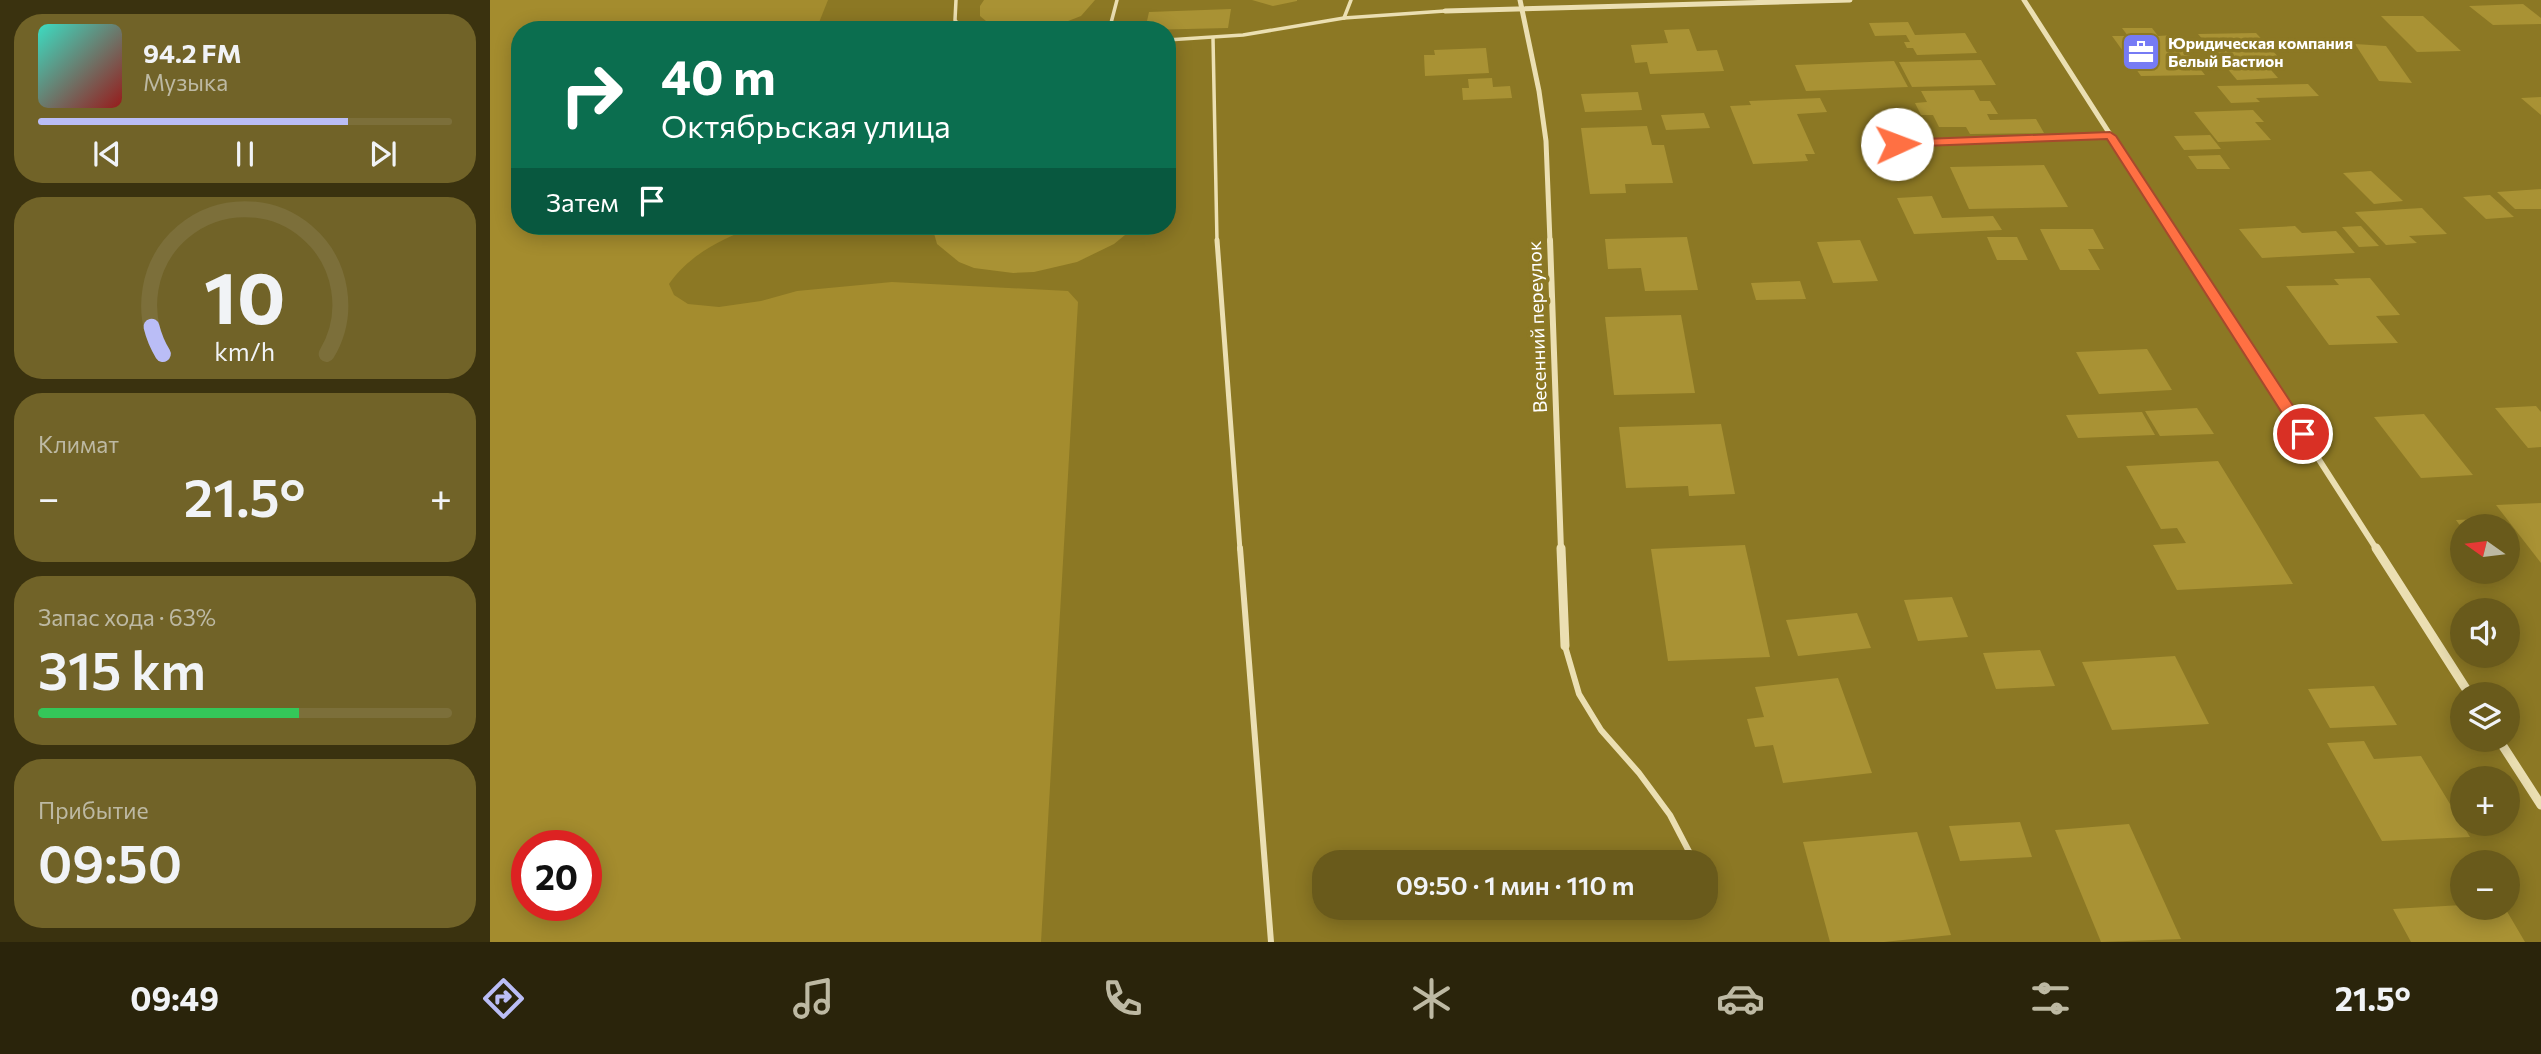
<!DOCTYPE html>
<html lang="ru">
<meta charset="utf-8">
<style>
:root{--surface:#695a1b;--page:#716328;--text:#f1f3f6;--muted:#bdb9a3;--line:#7c6f3a;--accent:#babdf6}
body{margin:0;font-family:Commissioner,sans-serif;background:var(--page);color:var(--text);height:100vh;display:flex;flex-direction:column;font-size:26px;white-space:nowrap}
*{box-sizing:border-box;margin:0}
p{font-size:23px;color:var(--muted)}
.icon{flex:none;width:38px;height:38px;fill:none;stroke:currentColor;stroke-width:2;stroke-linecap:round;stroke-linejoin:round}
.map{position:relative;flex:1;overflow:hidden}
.panel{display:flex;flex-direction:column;gap:14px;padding:14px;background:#3a320f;width:490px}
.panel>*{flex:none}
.hud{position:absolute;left:21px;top:21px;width:665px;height:214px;border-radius:28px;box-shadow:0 4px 18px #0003;background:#0b6e4f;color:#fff;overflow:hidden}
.needle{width:46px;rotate:284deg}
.fabs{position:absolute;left:1960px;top:514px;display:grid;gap:14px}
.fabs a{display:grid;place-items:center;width:70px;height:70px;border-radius:50%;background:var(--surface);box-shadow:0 4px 18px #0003;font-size:35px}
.speed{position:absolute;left:21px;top:830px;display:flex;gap:14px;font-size:35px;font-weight:700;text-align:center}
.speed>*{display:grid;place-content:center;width:91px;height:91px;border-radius:50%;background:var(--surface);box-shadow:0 4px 18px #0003;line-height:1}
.speed .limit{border:10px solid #d22;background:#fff;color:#111}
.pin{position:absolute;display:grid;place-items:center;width:60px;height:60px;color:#fff;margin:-30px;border:4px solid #fff;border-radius:50%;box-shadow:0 2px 7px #0007}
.me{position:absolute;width:77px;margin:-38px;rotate:88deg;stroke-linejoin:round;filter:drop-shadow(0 0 5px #0008)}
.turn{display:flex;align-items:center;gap:24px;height:147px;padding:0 35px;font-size:32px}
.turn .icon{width:91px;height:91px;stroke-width:2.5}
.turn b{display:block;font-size:49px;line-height:60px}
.then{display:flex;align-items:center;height:66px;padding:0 35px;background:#0003;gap:14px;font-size:26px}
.big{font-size:52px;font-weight:600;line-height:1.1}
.panel .tile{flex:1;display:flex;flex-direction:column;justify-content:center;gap:10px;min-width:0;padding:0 24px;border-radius:28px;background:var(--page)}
.panel .dial{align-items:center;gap:0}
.dial svg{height:182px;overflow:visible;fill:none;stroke:var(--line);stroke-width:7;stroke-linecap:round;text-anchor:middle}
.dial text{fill:var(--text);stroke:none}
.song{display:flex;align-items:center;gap:21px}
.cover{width:84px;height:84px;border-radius:10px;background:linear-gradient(135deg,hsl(170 70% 55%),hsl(0 70% 35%))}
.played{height:7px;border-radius:4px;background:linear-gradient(90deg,var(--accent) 75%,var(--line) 75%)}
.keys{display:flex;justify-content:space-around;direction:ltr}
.heat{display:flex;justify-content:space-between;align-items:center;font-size:38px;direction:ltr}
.charge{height:10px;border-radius:5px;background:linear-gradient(90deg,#34c759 63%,var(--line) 0)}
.trip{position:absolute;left:822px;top:850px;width:406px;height:70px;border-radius:28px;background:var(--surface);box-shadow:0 4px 18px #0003;font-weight:600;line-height:70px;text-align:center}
.tab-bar{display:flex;height:112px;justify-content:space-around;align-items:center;background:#2a240b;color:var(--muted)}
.tab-bar .icon{width:49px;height:49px}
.tab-bar .active{color:var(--accent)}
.tab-bar b{font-size:32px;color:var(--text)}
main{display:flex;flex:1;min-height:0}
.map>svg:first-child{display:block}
.green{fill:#a48c2e;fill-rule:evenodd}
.building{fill:#a99234}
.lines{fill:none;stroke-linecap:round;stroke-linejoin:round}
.lane-far2{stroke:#ebdfb2;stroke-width:3.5}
.lane-far1{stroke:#ebdfb2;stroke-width:5}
.lane{stroke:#ebdfb2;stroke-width:6}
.street-far2{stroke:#ebdfb2;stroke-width:5}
.street-far1{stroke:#ebdfb2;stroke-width:6}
.street{stroke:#ebdfb2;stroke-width:9}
.route{fill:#ff7043;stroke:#a6492c;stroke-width:2}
.labels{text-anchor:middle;stroke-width:7;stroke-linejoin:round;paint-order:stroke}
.far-poi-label{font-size:16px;font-weight:bold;fill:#fff;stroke:#8c7824;text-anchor:start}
.street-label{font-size:19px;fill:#fff;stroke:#8c7824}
</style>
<main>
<section class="panel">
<div class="tile">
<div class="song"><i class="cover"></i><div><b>94.2 FM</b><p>Музыка</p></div></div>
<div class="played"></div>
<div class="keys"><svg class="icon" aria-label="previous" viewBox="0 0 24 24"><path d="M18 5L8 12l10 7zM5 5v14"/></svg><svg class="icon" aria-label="pause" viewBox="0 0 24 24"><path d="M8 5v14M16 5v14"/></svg><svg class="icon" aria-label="next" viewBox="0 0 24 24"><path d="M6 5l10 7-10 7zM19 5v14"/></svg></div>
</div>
<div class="tile dial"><svg viewBox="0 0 100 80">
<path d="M14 69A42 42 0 1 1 86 69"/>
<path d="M14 69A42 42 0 0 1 9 57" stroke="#babdf6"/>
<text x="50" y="56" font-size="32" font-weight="700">10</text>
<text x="50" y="72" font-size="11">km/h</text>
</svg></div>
<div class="tile"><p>Климат</p>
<div class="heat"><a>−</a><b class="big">21.5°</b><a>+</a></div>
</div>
<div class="tile"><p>Запас хода · 63%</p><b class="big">315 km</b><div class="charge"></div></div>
<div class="tile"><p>Прибытие</p><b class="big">09:50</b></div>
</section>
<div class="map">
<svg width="2051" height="942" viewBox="0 0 2051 942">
<rect width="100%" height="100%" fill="#8c7824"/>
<path class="green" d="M0 0H338L326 30H30V226H265C232 239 200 254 179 284L184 295 198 304 229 307 271 301 307 291 402 282 578 291 588 302 551 942H0ZM37 845H96V905H37Z"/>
<g class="building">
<polygon points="494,0 605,0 591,16 555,30 503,27 490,16 490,6"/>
<polygon points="762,0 807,0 807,1 783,6"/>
<polygon points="2033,4 2051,18 2051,24 2003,25 1979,6"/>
<polygon points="741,9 738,28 655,30 659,12"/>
<polygon points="1891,16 1933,16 1971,51 1927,52"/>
<polygon points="1418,22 1425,35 1475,33 1487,53 1427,55 1423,48 1417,48 1414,42 1420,42 1416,35 1385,36 1379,23"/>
<polygon points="1632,28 1662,28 1668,36 1684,35 1715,75 1651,76 1622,36 1638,36"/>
<polygon points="1199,29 1207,51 1227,50 1234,71 1160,74 1157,62 1145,63 1141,45 1178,43 1174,30"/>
<polygon points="1766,33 1794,63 1775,63 1788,78 1747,80 1708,34"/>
<polygon points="1865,44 1896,46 1922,83 1889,81"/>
<polygon points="996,48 999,73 935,76 934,55 945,55 944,50"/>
<polygon points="1491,60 1506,85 1422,87 1409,62"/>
<polygon points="1404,61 1418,87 1316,91 1305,65"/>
<polygon points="1002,78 1003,87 1020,86 1022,98 973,100 972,88 979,88 978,79"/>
<polygon points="1818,84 1829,96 1766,98 1770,102 1741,103 1727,86"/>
<polygon points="1484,90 1490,101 1500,101 1508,114 1497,114 1500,120 1546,119 1554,133 1480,134 1476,127 1449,127 1443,115 1431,115 1425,103 1437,102 1431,91"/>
<polygon points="1148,92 1152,110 1095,112 1091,94"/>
<polygon points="2051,97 2051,115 2031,98"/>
<polygon points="1330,98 1337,112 1307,114 1325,154 1315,154 1318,161 1263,164 1240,106 1261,105 1259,101"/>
<polygon points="1763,110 1774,122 1765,122 1781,140 1728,142 1704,112"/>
<polygon points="1214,113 1220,128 1176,130 1171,115"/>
<polygon points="1157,126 1162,145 1174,145 1183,183 1135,184 1136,193 1100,194 1091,128"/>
<polygon points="1720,135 1731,149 1694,150 1684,136"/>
<polygon points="1730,155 1740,169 1707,169 1698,156"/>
<polygon points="1554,165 1578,207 1479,209 1460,167"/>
<polygon points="1881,171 1913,201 1884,204 1853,173"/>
<polygon points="2051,189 2051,209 2025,209 2007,192"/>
<polygon points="2000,195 2024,217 1996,219 1973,197"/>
<polygon points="1442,196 1452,218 1503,216 1512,230 1424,234 1407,198"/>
<polygon points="1932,208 1957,234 1919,236 1927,243 1896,245 1865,212"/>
<polygon points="442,226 646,226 624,244 587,262 544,272 523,273 484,268 469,262 447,244"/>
<polygon points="1805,226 1812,233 1846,231 1865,253 1772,258 1749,229"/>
<polygon points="1871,226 1889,246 1869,247 1852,227"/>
<polygon points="1550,229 1603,229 1614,249 1598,249 1610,270 1570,270"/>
<polygon points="1197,237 1208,290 1155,291 1151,268 1118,269 1115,239"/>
<polygon points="1497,237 1527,237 1538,260 1507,260"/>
<polygon points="1370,240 1388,281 1343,283 1327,242"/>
<polygon points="1880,278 1910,315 1886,316 1908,343 1839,345 1796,286 1849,285 1844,279"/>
<polygon points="1310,281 1316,299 1266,300 1261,283"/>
<polygon points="1191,315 1205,393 1124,395 1115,317"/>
<polygon points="1657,349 1682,390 1609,394 1586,352"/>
<polygon points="2046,406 2051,412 2051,447 2038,448 2005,408"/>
<polygon points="1707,408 1724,434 1670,436 1655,411"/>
<polygon points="1652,412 1665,435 1588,438 1576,415"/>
<polygon points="1934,414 1983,475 1931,478 1884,417"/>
<polygon points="1231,424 1245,494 1199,496 1198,486 1136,488 1129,427"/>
<polygon points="1728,461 1767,524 1803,584 1687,590 1663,545 1696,543 1687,528 1671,529 1636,466"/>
<polygon points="2051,503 2051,563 2006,505"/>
<polygon points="2008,518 2015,527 1971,527 1966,520"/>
<polygon points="1255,545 1280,657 1178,661 1161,549"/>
<polygon points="1462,597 1478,637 1428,641 1414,600"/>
<polygon points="1367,613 1381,648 1308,656 1296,620"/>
<polygon points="1550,650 1565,686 1506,689 1493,653"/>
<polygon points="1685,656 1719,724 1622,730 1592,662"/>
<polygon points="1348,678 1382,773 1293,783 1283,745 1265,747 1257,719 1274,717 1265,687"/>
<polygon points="1884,686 1907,725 1840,728 1818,689"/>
<polygon points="1874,741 1884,759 1931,756 1980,837 1892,841 1837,743"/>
<polygon points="1530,822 1542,857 1470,861 1459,826"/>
<polygon points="1639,824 1691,939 1611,942 1565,830"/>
<polygon points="1427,832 1461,935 1394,942 1340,942 1313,842"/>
<polygon points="1972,905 1972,908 2015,908 2035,942 1921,942 1903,909"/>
</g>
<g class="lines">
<g class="lane-far2">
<polyline points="466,0 465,20 472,30"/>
<polyline points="854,18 861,0"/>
<polyline points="623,30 621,23 627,0"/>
<polyline points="723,38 727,242"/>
<polyline points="677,40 753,35 854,18 955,11"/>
<polyline points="1407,144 1620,136"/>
</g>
<polyline class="lane-far1" points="727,240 750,550"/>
<g class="lane">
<polyline points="750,548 781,942"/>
<polyline points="1075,646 1089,694 1111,730 1149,773 1180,815 1205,863"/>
</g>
<g class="street-far2">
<polyline points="1030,0 1049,91 1056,141 1060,242"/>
<polyline points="1534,0 1689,242"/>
<polyline points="955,11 1360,0"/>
</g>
<g class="street-far1">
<polyline points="1060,240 1071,550"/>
<polyline points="1688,240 1887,550"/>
</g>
<g class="street">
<polyline points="1071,548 1075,646"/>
<polyline points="1886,548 1980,695"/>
<polyline points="2009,740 2051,805"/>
</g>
</g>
<polygon class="route" points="1620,132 1626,136 1819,430 1821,434 1819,438 1808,438 1617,139 1407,147 1401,144 1407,140"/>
<defs>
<g id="office-square" transform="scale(2.0125)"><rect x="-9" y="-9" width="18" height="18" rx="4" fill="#767bf5" stroke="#8c7824"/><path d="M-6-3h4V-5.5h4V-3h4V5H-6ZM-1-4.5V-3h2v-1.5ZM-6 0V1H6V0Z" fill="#fff"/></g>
</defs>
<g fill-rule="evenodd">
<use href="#office-square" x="1651" y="52"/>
</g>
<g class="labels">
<g class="far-poi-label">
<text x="1678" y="49">Юридическая компания<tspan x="1678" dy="18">Белый Бастион</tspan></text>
</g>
<g class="street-label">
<text transform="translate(1047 327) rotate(-92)" y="7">Весенний переулок</text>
</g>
</g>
</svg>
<div class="fabs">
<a><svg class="needle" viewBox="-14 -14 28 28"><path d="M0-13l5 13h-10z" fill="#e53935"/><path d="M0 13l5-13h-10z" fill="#bdb9a3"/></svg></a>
<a><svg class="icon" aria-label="sound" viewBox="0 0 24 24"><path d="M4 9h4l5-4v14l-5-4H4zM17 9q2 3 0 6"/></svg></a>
<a><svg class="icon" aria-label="layers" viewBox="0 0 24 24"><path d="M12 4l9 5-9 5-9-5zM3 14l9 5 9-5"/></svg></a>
<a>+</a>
<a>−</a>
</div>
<div class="speed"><div class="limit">20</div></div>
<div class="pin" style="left:1813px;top:434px;background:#d93025"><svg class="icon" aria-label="arrive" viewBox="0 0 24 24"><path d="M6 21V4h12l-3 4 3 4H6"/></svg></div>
<svg class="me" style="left:1407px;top:144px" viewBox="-20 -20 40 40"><circle r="19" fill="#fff"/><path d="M0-13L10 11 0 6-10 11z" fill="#ff7043"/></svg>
<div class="trip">09:50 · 1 мин · 110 m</div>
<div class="hud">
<div class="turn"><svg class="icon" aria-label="right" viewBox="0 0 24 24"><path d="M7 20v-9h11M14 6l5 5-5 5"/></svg><div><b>40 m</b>Октябрьская улица</div></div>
<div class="then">Затем<svg class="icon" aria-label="arrive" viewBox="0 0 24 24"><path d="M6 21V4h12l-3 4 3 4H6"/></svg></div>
</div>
</div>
</main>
<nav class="tab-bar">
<b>09:49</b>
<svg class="icon active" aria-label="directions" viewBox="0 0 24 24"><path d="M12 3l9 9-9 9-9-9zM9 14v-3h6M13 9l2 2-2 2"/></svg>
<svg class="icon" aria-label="music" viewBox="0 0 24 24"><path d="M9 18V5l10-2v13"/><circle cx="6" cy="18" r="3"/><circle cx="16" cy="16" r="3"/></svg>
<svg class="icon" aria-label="phone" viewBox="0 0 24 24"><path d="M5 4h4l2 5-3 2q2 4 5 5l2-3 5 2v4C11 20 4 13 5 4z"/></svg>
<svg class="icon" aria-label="climate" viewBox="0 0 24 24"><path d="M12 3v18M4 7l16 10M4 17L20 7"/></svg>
<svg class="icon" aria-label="car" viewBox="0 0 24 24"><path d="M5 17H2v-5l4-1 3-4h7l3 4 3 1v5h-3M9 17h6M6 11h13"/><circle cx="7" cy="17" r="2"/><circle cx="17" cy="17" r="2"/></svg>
<svg class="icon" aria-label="filters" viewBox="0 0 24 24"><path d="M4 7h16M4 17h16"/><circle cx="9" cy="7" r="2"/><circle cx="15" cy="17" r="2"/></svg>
<b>21.5°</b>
</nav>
